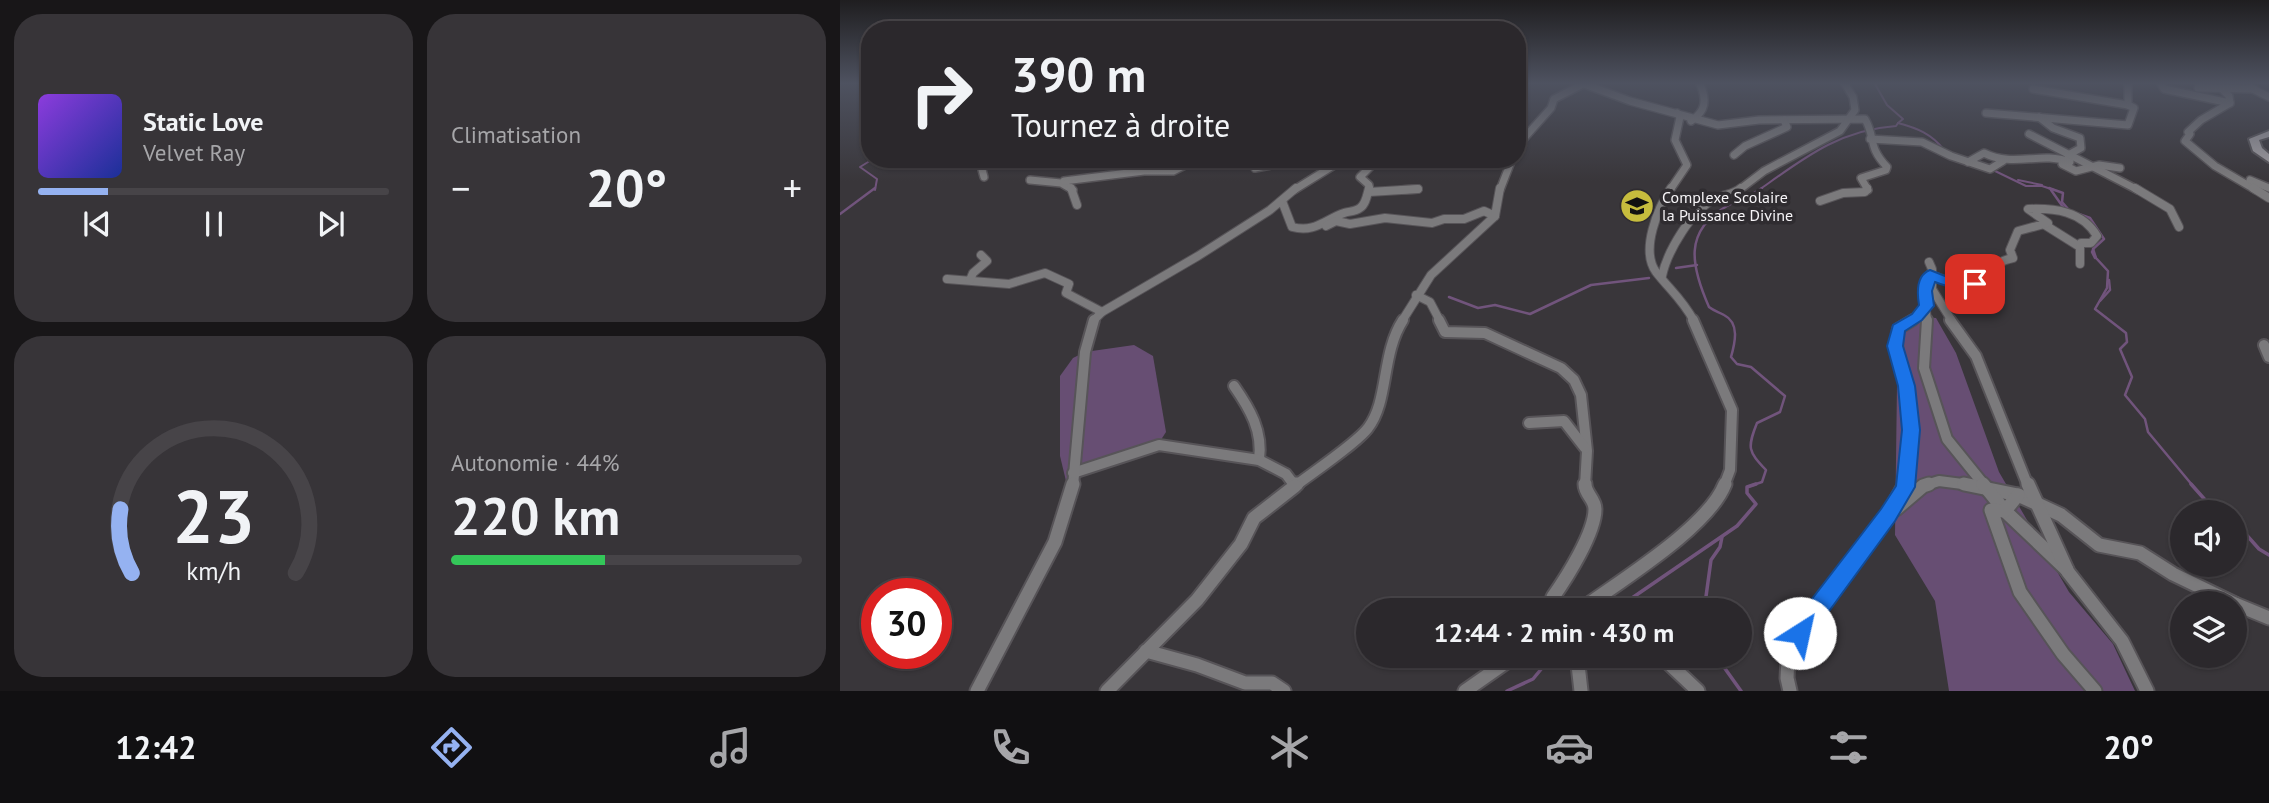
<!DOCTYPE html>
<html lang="fr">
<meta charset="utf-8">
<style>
:root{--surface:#2b282c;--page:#373438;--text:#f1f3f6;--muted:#a6a6a9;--line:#474448;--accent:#95b2f1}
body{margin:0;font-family:"PT Sans",sans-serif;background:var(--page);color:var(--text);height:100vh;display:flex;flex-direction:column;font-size:26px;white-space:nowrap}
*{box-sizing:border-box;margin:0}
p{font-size:23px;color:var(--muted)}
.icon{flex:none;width:38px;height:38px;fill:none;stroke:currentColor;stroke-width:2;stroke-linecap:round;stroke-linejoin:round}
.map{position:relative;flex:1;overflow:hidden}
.drawer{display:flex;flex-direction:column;gap:14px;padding:14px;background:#181618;width:840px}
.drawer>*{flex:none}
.guide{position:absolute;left:21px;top:21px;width:665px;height:147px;border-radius:28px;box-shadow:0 2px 5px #0004,0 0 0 2px var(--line);background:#2b282c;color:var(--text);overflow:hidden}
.tools{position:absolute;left:1330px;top:500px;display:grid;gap:14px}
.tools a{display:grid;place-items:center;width:77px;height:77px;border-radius:50%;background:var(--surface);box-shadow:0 2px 5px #0004,0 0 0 2px var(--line);font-size:35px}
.speed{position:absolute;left:21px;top:578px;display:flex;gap:14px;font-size:35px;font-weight:700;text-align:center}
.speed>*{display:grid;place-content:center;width:91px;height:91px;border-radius:50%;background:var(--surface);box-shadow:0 2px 5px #0004,0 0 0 2px var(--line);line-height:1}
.speed .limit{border:10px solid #d22;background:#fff;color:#111}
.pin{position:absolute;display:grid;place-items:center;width:60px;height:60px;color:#fff;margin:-30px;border-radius:14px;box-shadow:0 4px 10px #0006}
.me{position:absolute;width:77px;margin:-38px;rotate:35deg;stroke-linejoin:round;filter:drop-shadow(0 0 5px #0008)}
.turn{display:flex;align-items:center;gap:24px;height:147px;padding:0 35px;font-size:32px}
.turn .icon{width:91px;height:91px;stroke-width:2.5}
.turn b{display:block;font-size:49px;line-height:60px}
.big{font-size:52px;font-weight:800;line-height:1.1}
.drawer .widget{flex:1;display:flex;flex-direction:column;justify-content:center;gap:10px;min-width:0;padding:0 24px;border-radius:28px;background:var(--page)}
.drawer .dial{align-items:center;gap:0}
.dial svg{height:182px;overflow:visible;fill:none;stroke:var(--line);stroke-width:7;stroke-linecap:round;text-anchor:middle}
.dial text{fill:var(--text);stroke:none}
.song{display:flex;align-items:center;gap:21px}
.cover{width:84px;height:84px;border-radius:10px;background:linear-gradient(135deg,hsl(270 70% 55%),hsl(230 70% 35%))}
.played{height:7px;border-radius:4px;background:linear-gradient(90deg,var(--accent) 20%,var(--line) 20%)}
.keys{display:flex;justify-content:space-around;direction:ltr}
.heat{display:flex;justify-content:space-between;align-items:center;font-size:38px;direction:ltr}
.charge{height:10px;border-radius:5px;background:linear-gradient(90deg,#34c759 44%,var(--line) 0)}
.drawer .tiles{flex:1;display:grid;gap:14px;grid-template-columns:repeat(2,1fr)}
.trip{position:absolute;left:516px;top:598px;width:396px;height:70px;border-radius:35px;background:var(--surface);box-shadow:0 2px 5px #0004,0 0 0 2px var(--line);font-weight:800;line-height:70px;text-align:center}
.dock{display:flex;height:112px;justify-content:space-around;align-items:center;background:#111012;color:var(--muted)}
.dock .icon{width:49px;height:49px}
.dock .selected{color:var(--accent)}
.dock b{font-size:32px;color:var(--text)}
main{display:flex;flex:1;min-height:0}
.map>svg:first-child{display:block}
.green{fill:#674e73}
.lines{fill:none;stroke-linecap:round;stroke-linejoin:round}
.stream-far2{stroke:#71547c;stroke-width:2}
.stream-far1{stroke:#71547c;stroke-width:2.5}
.stream{stroke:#71547c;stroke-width:3.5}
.street-far3-casing{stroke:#575458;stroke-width:10}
.street-far2-casing{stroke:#575458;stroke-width:10}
.street-far1-casing{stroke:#575458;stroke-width:14}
.street-casing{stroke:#575458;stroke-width:17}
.secondary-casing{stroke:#575458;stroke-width:4}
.street-far3{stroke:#7b7a7c;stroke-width:7}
.street-far2{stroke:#7b7a7c;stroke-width:8}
.street-far1{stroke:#7b7a7c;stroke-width:10}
.street{stroke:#7b7a7c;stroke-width:13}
.secondary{fill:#a29fa3;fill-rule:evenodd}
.route{fill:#1a73e8;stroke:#114b97;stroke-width:2}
.labels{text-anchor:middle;stroke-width:7;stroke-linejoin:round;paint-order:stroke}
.far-poi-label{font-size:16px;fill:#f6f4f7;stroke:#2f2c30;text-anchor:start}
</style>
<main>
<section class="drawer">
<div class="tiles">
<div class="widget">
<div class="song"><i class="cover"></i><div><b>Static Love</b><p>Velvet Ray</p></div></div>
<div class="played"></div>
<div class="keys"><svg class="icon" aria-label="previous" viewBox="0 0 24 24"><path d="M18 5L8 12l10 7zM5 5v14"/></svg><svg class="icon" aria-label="pause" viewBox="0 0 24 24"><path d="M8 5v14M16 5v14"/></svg><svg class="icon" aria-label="next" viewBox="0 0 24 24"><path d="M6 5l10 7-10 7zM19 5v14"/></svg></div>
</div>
<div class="widget"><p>Climatisation</p>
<div class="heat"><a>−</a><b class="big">20°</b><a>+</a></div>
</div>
<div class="widget dial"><svg viewBox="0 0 100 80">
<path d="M14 69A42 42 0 1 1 86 69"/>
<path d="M14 69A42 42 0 0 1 9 41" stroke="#95b2f1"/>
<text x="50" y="56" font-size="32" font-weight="700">23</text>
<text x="50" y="72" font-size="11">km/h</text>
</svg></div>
<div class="widget"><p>Autonomie · 44%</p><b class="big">220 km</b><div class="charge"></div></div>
</div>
</section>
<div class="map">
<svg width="1429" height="691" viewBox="0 0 1429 691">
<rect width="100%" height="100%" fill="#39363a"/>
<g class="green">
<polygon points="1083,317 1096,318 1116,353 1159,472 1229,592 1273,644 1295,691 1109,691 1095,601 1055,535 1057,384 1053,353 1061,330"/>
<polygon points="294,345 313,356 326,432 315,449 226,481 220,456 220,376 233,358 245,352"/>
</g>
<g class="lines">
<g class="stream-far2">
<polyline points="1035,84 1047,105 1063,119 1058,123"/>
<polyline points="33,159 20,167 37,179 35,190"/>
<polyline points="1153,170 1186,186 1202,186 1214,190"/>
<polyline points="1178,180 1202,185"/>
<path d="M919 190C964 158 999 130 1056 126L1058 123C1077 128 1092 134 1104 150"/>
</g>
<g class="stream-far1">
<polyline points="1209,188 1223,193 1222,202 1229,210"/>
<polyline points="1211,190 1223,207"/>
<polyline points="0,214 35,188"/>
<polyline points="1239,214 1250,218 1264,239 1253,249 1256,258 1268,271 1267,288 1255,309 1286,333 1287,342 1280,349 1292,377 1285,395 1305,419 1308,432 1353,486"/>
<polyline points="1255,258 1252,252 1258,239"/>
<polyline points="836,268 857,265"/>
<polyline points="609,297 638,308 655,305 690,314 751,285 809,278"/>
<polyline points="1260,301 1270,290 1269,280"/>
<path d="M910 486 922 482 926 470C908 451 907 448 917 423L940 412 945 396 911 367 897 364 891 357C895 343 900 323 884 315 879 312 874 311 869 307 851 266 843 231 887 206 899 199 911 196 922 188"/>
</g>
<g class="stream">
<polyline points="1351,484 1367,502 1382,513"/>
<polyline points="1395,522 1419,549 1429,555"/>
<polyline points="773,611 897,526 916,504 907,493 907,487 916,484"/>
<polyline points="864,611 871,560 880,547 882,537"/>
<polyline points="876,656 901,691"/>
<polyline points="667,691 693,679 712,656"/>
</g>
<g class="street-far3-casing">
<g id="street-far3">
<path d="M744 84 790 101 878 125 919 120 1025 119C1036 138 1027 146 1047 167L1046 170 1021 178 1028 190"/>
<polyline points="1321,84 1324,89 1390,103"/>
<polyline points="1358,88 1414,89"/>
<polyline points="1411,88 1429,97"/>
<polyline points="1193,89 1288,105"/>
<polyline points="1383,90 1389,96 1390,103 1361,120 1348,132 1350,134 1345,141 1375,166 1416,190"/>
<polyline points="1146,113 1288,125 1294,108 1288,105 1288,84"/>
<polyline points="1199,117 1213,128 1240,138 1241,148 1228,155"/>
<path d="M851 121C866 111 867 100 860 84"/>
<polyline points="1189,134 1298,190"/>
<polyline points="1030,139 1082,142 1111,156 1150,169 1163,161"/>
<polyline points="677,146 711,108 714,99 743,84"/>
<polyline points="894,155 905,146 947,127 944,120"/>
<polyline points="133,159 141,166 144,177"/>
<polyline points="660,159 657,162 669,165"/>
<path d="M1128 162 1144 153C1174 168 1200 151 1230 162L1222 164 1236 171 1259 165 1280 168"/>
<polyline points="415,168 463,159"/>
<polyline points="190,180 221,183 233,190"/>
<polyline points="1410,180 1429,188"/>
<polyline points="224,181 304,171 333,171 357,159"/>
<polyline points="454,190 504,159"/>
<polyline points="529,190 529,185 520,177 538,159"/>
<polyline points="561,190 578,189"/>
<polyline points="660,190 672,159"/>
<polyline points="830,190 847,165 835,140 840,117 837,113"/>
<polyline points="899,190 924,171 1000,131 1015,110 1013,97 1005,84"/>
</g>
</g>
<g class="street-far2-casing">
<g id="street-far2">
<polyline points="231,188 237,205"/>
<path d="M831 188C818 208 800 250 816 272 830 290 842 299 854 321"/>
<polyline points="1295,188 1330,209 1339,227"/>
<polyline points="1413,188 1429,198"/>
<polyline points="529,192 578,189"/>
<path d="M442 201 452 227C475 233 484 220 504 213 509 211 515 212 520 208 526 204 527 195 529 188"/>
<polyline points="980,201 1003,193 1025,192 1027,188"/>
<polyline points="1205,225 1240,247 1240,264"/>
<polyline points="486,226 496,221 510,224 545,218 592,223 604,219 624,219 644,211 655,216"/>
<polyline points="1089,262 1092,269 1092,289 1112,321"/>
<path d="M822 276C827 252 852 209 875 199 884 194 893 195 901 188"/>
<polyline points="107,279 169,284 205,273 229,284 226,293 262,312"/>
<polyline points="130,280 133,273 147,261 141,255"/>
<polyline points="576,295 590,302 600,321"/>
<polyline points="253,321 262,312 358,256 430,210 456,188"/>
<polyline points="562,321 591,275 655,216 660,188"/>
<polyline points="1070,321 1087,306"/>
<path d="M1087 321 1084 291 1090 274C1108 282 1128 290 1145 276 1158 266 1155 262 1173 258L1170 250 1178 231 1208 223 1188 209C1215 208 1242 211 1257 236L1251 243H1241L1240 247"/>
</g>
</g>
<g class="street-far1-casing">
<g id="street-far1">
<polyline points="599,320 605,332 645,333 721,368 734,380 741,395 747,451 745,486"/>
<polyline points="853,320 892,410 890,470 884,486"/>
<polyline points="1087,320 1084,368 1107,439 1145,486"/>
<polyline points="1110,320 1136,356 1188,486"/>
<polyline points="1424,345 1429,357"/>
<path d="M394 386C410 409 423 431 419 460"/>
<polyline points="689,423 724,421 745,448"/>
<polyline points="233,473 319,445 419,460 446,474 455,486"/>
<polyline points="233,486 245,352 254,320"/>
<path d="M455 486C472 473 517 443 528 428 549 401 541 354 563 320"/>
<path d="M1065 486C1069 452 1072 421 1066 388 1062 365 1054 353 1058 329L1073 320"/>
<polyline points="1083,486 1099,481 1138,486"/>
</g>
</g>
<g class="street-casing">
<g id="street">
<polyline points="454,484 457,484"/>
<polyline points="1124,484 1178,495 1221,515 1259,545 1300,553 1333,574 1395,604"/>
<polyline points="1143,484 1165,511 1227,570"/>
<polyline points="1188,484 1228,572 1282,641 1307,691"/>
<polyline points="1178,495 1165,511 1151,510 1180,592 1223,654 1255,691"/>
<polyline points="1056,509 1083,486 1089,484"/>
<polyline points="1395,604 1429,618"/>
<path d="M714 611 713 597C727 577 755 533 755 509 755 499 745 494 745 484"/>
<path d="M739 611C778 582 868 528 885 484"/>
<polyline points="306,651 357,665 405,683 432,683 444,691"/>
<polyline points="737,656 741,691"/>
<polyline points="821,656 858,691"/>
<polyline points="137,691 215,542 233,484"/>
<polyline points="267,691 357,600 401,544 414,518 455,486"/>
<polyline points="625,691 675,656"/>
<polyline points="950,691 947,678 948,659 960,633 1048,515 1065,484"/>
</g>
</g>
<g class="secondary-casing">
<polygon id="secondary" points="1429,131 1429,137 1419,140 1422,148 1429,154 1429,162 1413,151 1409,139"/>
</g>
<use href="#street-far3" class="street-far3"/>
<use href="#street-far2" class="street-far2"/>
<use href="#street-far1" class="street-far1"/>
<use href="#street" class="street"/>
<use href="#secondary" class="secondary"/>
</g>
<linearGradient id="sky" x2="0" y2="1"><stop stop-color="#1f1e20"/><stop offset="0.46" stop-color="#4e5260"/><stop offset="1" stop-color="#4e5260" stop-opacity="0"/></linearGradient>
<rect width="1429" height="181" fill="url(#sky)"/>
<path class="route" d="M1090 270 1110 278 1140 281 1142 284C1132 293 1107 287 1095 282L1092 291 1094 306 1082 320 1065 331 1063 346 1075 386 1080 430 1075 487 1055 521 968 640 960 643 952 640 949 633 952 625 1041 509 1056 486 1062 430 1058 386 1047 346 1053 325 1072 314 1079 305C1077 293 1076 275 1090 270Z"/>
<defs>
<g id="school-disc" transform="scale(1.75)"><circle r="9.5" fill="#c6bc3d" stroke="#2f2c30"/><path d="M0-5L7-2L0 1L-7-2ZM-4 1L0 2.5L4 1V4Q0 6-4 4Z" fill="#111"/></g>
</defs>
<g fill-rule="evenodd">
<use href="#school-disc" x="797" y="206"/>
</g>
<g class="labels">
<g class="far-poi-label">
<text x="822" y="203">Complexe Scolaire<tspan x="822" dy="18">la Puissance Divine</tspan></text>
</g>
</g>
</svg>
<div class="tools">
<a><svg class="icon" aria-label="sound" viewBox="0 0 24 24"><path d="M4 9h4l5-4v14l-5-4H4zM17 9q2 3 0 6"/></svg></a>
<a><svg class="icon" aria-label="layers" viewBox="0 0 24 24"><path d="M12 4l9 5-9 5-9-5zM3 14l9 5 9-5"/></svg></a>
</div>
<div class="speed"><div class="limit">30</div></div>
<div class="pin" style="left:1135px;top:284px;background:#d93025"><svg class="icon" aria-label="arrive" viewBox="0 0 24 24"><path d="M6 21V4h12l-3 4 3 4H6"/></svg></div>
<svg class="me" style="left:960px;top:633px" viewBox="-20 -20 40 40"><circle r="19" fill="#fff"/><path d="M0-13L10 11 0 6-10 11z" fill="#1a73e8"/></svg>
<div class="trip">12:44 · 2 min · 430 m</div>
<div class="guide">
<div class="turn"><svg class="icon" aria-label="right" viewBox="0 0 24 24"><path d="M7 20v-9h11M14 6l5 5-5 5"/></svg><div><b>390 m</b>Tournez à droite</div></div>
</div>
</div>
</main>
<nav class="dock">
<b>12:42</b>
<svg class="icon selected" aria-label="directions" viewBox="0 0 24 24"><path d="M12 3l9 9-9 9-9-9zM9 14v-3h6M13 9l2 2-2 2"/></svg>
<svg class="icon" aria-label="music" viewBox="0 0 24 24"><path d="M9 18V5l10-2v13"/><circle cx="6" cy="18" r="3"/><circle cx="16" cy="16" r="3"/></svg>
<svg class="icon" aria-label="phone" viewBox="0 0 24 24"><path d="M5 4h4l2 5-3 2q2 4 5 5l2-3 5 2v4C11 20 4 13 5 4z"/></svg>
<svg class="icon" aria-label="climate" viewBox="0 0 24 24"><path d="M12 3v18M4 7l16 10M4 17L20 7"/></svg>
<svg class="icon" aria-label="car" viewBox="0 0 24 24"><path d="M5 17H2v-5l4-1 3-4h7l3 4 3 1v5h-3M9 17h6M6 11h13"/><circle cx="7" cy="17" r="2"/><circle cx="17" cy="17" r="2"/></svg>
<svg class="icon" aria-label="filters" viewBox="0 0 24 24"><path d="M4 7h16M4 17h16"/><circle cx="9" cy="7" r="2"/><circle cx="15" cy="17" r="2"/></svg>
<b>20°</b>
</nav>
